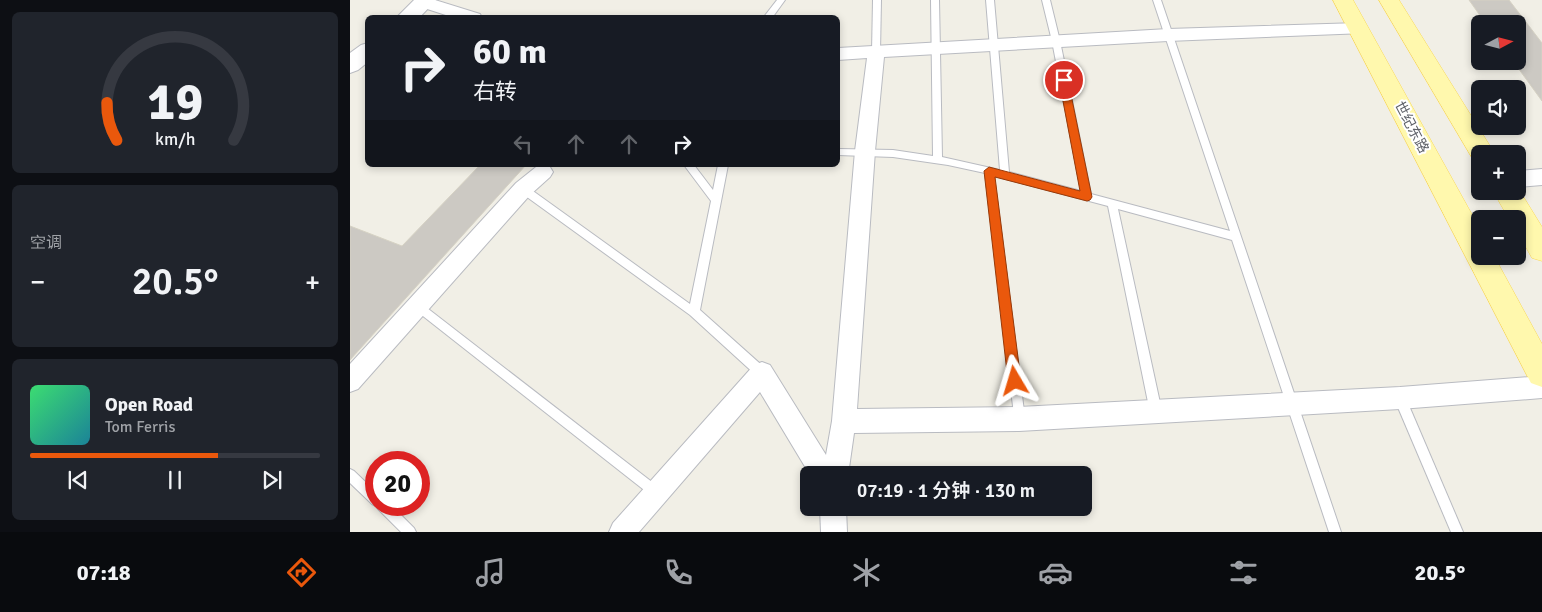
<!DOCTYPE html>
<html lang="zh">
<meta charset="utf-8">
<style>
:root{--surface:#171b24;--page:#20242c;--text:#f1f3f6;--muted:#9ea1a6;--line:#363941;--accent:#ea580c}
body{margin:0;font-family:Signika,"Noto Sans SC",sans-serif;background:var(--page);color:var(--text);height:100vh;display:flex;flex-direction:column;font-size:19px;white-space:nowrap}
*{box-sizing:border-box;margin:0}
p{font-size:16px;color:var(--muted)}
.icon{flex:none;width:28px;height:28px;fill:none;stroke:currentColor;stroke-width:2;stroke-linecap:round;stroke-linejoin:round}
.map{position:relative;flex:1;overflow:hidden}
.drawer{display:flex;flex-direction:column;gap:12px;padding:12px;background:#0d0f14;width:350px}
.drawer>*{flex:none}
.hud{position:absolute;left:15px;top:15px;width:475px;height:152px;border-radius:8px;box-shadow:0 2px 8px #0003;background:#171b24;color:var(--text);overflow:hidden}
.needle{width:32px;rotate:83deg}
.controls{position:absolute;left:1121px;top:15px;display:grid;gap:10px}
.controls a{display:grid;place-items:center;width:55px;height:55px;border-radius:8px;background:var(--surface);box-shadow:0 2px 8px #0003;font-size:25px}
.speed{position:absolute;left:15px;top:451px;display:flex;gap:10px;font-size:25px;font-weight:700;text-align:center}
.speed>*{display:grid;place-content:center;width:65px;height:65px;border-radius:50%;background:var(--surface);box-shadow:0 2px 8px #0003;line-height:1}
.speed .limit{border:8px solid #d22;background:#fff;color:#111}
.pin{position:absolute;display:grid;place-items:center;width:42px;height:42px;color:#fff;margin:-21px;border:2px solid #fff;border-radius:50%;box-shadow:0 1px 5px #0007}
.me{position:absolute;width:55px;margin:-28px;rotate:353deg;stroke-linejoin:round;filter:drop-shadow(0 0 4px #0008)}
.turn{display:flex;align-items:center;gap:18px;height:105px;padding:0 25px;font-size:22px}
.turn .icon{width:65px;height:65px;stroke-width:2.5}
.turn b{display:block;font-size:35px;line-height:42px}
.lanes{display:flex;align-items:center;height:48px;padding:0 25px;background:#0003;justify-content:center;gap:25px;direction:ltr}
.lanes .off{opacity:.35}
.big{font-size:38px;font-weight:600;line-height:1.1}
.drawer .card{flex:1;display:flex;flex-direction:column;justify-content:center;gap:8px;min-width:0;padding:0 18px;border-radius:8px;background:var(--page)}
.drawer .dial{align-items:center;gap:0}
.dial svg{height:130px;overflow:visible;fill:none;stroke:var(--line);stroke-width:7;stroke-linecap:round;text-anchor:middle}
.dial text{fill:var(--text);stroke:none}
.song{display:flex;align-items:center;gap:15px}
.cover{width:60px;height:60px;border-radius:8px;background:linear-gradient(135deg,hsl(140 70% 55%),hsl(190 70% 35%))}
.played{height:5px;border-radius:2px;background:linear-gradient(90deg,var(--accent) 65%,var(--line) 65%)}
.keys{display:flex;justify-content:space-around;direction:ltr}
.heat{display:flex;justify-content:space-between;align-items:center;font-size:28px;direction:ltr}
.trip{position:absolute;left:450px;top:466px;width:292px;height:50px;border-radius:8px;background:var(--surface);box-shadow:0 2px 8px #0003;font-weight:600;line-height:50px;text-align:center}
.tabs{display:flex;height:80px;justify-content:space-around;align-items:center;background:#090b0e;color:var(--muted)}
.tabs .icon{width:35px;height:35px}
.tabs .on{color:var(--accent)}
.tabs b{font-size:22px;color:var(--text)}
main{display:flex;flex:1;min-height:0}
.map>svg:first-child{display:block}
.building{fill:#ccc9c3;stroke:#d6d2c4}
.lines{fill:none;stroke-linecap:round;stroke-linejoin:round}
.service-casing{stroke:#b9bbc1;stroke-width:2}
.minor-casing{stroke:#b9bbc1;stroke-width:2}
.tertiary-casing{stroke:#b9bbc1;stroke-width:2}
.primary-casing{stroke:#fad856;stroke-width:1}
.service{fill:#fff;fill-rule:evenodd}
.minor{fill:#fff;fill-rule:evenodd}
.tertiary{fill:#fff;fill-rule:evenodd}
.primary{fill:#fff8ad;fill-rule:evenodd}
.route{fill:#ea580c;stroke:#983908}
.labels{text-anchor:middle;stroke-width:4;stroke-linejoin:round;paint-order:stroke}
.street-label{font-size:14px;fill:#5e6168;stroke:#fff}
</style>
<main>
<section class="drawer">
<div class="card dial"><svg viewBox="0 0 100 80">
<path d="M14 69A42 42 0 1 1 86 69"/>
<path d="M14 69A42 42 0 0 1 8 46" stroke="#ea580c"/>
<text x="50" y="56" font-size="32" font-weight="700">19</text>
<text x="50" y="72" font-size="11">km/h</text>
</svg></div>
<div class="card"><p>空调</p>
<div class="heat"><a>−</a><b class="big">20.5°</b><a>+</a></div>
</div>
<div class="card">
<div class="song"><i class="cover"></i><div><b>Open Road</b><p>Tom Ferris</p></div></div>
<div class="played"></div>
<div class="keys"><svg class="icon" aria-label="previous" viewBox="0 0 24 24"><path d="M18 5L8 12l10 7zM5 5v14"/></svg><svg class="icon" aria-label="pause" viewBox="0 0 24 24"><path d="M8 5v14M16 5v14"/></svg><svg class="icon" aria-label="next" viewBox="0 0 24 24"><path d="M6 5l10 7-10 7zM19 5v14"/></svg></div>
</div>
</section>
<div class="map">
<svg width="1192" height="532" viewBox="0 0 1192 532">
<rect width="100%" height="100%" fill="#f1efe6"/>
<g class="building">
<polygon points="1119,0 1159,0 1192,43 1192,101 1163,61 1168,61 1168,24 1136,24"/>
<polygon points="130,165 176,165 0,360 0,226 52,246"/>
</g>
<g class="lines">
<g class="service-casing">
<g id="service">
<polygon points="427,0 435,0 422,18 413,18"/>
<polygon points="523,0 531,0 530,52 526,55 522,52"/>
<polygon points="581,0 589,0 592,157 650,170 636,0 644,0 659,172 731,191 702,41 692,0 700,0 710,41 741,194 880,231 803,0 811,0 991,532 979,532 882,240 768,209 812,412 810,416 806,417 802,416 800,412 758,206 644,176 675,419 673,423 669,425 665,423 635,173 598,165 543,157 488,155 488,149 543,150 583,156"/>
<polygon points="334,165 344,165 363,190 368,165 378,165 350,310 416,369 417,373 416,377 412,378 408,377 340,315 170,192 168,189 173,185 176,186 340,304 361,201"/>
<polygon points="68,301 311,489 313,493 311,497 307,499 303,497 64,309 63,306 64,303"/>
<polygon points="1050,393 1054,394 1113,532 1101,532 1044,398 1046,394"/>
<polygon points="0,469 4,471 26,492 26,505 41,505 64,528 66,532 51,532 28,509 26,506 22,504 0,483"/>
</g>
</g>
<g class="minor-casing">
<g id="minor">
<polygon points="67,0 85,0 130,14 132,18 105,18 68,6 66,2"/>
<polygon points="1009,23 1015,25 1017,29 1015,33 818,41 534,57 525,151 507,409 669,407 1050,387 1192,376 1192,398 1050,409 669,431 504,433 498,475 460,475 410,392 289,532 259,532 263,523 404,365 412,362 420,365 476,455 482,421 505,151 517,58 488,60 488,48 818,29"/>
<polygon points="195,165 200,167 203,172 200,177 180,195 8,389 0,392 0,364 166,183 186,167"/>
<polygon points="1192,169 1192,185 1168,187 1168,171"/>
<polygon points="470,508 496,508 497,532 471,532"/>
</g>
</g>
<g class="tertiary-casing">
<g id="tertiary">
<polygon points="64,0 86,0 69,18 46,18"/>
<polygon points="18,43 18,62 8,70 0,73 0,53 11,45"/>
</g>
</g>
<g class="primary-casing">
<g id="primary">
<polygon points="983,0 1003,0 1130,229 1130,256 1144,256 1192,344 1192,387 1181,383"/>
<polygon points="1029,0 1049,0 1145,154 1130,154 1130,163 1124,161"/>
<polygon points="1168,188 1192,227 1192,261 1182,258 1168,233 1168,219 1159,219 1143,191 1168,191"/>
</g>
</g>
<use href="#service" class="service"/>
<use href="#minor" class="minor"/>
<use href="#tertiary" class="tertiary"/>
<use href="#primary" class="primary"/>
</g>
<polygon class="route" points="714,76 718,80 742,197 740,200 737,201 645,177 671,381 669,385 665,387 660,385 658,381 634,171 639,167 730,191 709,80"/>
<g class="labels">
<g class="street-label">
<text transform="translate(1062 127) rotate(62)" y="5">世纪东路</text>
</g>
</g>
</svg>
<div class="controls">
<a><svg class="needle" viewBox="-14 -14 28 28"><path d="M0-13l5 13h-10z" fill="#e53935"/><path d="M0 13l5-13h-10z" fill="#9ea1a6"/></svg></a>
<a><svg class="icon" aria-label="sound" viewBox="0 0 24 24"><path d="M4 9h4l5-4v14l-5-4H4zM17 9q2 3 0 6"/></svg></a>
<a>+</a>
<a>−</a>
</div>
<div class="speed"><div class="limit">20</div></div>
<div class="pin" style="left:714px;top:80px;background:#d93025"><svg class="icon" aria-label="arrive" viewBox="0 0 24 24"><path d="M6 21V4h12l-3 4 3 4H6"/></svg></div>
<svg class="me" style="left:665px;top:381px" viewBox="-20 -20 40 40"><path d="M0-17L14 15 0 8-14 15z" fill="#ea580c" stroke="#fff" stroke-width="4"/></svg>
<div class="trip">07:19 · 1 分钟 · 130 m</div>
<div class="hud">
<div class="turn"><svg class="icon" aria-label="right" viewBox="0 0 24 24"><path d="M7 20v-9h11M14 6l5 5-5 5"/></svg><div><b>60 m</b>右转</div></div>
<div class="lanes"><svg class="icon off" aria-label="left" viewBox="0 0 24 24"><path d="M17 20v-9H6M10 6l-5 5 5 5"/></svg><svg class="icon off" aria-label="ahead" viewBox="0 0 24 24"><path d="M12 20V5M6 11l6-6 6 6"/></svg><svg class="icon off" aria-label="ahead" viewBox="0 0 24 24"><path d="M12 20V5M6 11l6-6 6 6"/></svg><svg class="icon" aria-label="right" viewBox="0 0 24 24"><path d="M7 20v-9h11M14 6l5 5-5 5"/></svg></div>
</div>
</div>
</main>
<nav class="tabs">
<b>07:18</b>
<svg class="icon on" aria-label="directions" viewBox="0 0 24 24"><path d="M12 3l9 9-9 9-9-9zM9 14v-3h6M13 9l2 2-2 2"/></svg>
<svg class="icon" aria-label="music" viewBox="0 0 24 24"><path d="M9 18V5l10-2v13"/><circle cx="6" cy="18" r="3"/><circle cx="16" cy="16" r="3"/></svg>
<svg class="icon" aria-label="phone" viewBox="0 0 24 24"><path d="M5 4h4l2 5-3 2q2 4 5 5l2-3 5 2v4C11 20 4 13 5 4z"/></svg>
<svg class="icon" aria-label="climate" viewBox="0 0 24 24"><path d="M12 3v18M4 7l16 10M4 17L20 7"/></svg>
<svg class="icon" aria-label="car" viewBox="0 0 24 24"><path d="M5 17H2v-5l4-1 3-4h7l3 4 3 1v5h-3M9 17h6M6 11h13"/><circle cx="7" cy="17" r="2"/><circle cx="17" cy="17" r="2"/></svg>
<svg class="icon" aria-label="filters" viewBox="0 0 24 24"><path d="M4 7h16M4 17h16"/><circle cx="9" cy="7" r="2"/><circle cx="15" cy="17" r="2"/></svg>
<b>20.5°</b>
</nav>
